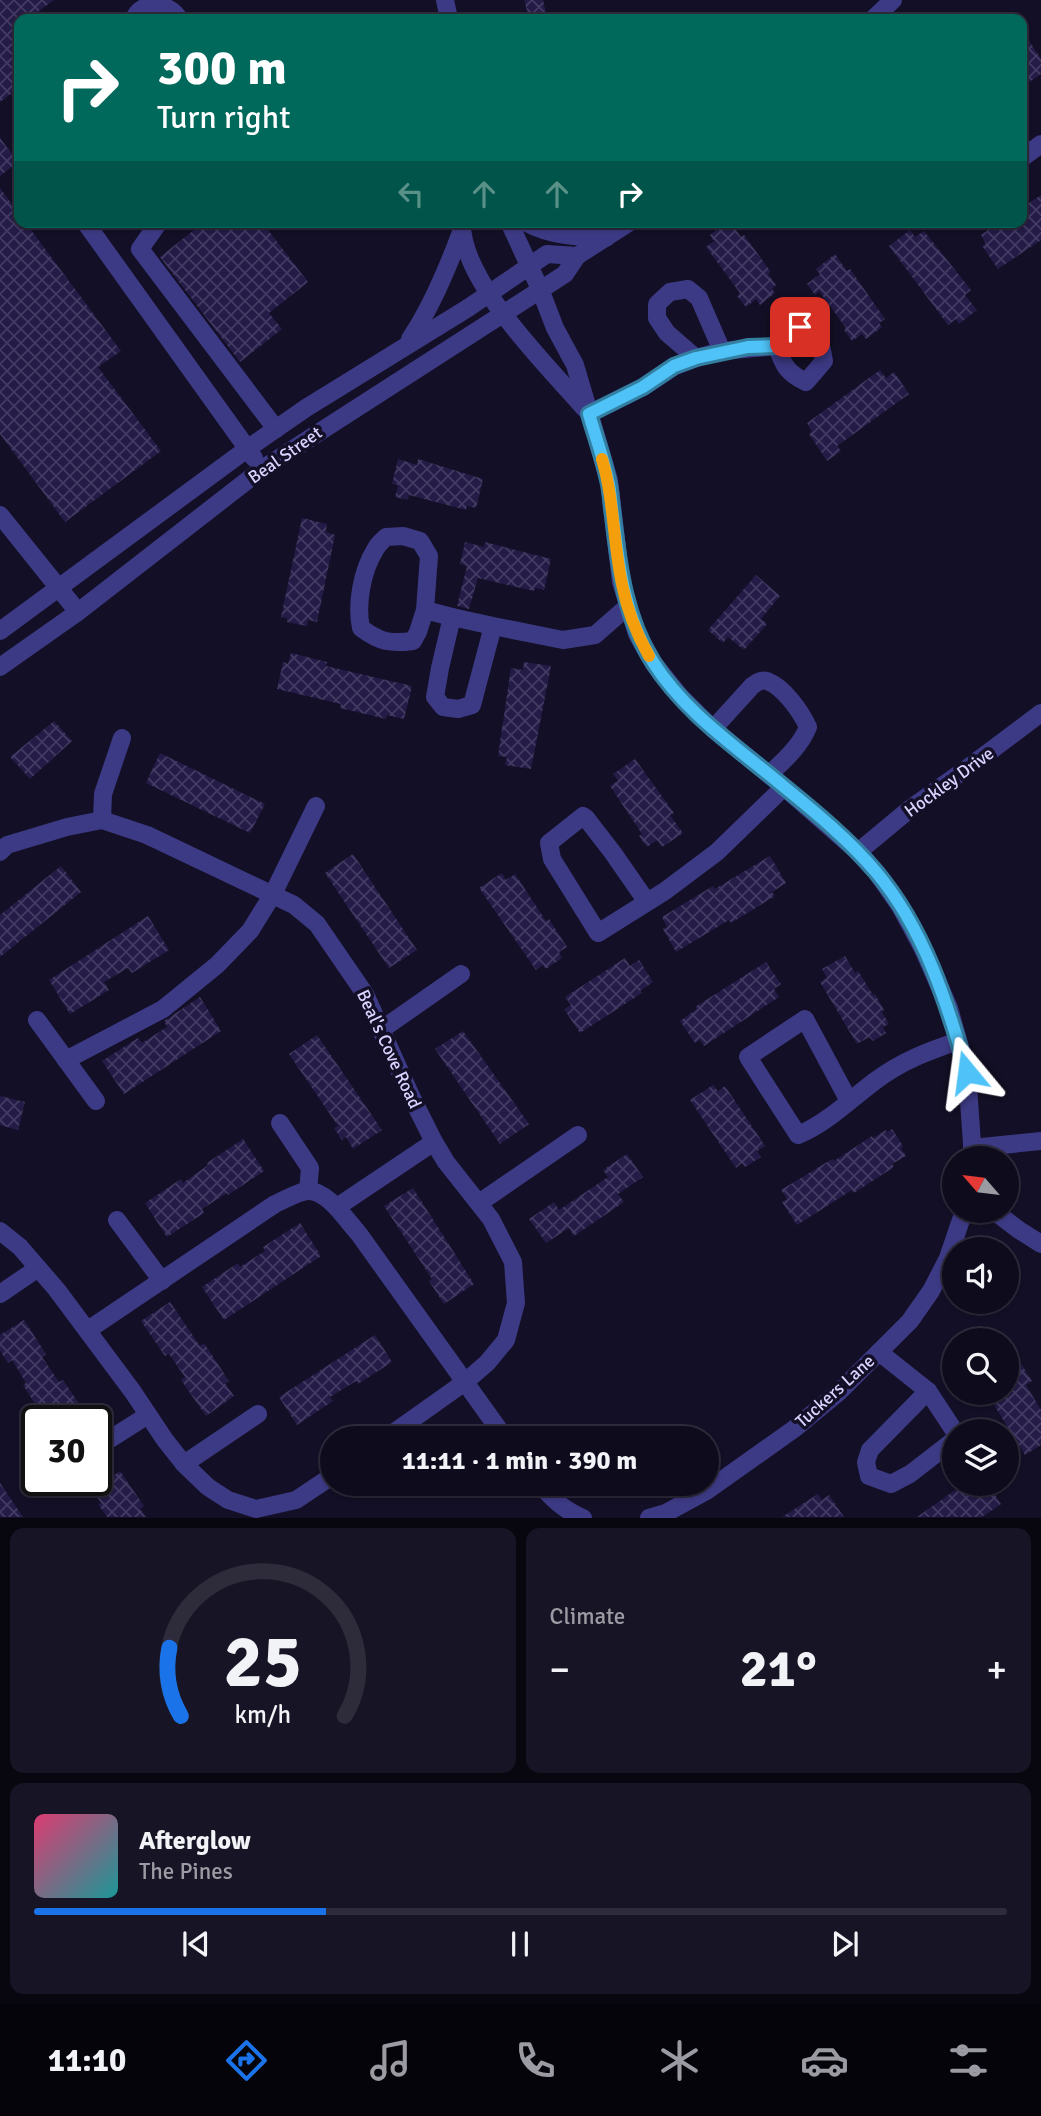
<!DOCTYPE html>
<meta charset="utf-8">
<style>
:root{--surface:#0e0b1c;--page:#171425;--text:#f1f3f6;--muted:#9b9ba3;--line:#2e2b3b;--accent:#1a73e8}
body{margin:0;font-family:Signika,sans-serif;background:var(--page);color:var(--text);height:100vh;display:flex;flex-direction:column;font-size:26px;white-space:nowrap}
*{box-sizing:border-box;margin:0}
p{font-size:23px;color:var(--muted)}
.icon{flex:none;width:38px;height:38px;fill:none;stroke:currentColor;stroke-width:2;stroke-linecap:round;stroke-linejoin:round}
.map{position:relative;height:1518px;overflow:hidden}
.panel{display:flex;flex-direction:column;gap:10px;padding:10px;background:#08060f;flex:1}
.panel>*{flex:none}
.top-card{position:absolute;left:14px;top:14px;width:1013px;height:214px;border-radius:14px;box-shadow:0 2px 5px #0004,0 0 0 2px var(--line);background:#00695c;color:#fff;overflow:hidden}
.needle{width:46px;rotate:298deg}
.tools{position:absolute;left:942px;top:1146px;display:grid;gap:14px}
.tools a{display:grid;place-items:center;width:77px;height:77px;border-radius:50%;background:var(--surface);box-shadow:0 2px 5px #0004,0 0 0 2px var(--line);font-size:35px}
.speed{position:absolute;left:21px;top:1405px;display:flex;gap:14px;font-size:35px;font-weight:700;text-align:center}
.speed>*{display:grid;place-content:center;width:91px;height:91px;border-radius:50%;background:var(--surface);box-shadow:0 2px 5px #0004,0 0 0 2px var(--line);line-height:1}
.speed .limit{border:4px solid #111;border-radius:10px;background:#fff;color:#111}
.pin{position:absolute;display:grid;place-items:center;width:60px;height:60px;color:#fff;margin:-30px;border-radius:14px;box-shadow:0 4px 10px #0006}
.me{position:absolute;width:77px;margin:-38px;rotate:344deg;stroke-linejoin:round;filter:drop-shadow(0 0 5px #0008)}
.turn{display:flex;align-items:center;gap:24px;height:147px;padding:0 28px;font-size:32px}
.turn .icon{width:91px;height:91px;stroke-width:2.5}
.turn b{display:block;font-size:49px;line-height:60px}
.lanes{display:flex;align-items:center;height:66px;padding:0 28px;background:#0003;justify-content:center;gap:35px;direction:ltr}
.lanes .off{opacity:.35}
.big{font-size:52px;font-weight:800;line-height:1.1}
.panel .tile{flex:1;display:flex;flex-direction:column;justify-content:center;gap:10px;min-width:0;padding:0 24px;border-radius:14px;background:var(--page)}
.panel .dial{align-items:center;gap:0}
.dial svg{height:182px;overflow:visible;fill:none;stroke:var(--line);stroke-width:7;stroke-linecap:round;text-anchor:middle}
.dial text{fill:var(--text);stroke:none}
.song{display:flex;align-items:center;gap:21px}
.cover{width:84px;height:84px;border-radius:10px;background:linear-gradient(135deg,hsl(340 70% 55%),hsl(180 70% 35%))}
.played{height:7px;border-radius:4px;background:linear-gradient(90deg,var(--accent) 30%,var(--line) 30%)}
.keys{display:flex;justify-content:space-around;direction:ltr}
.heat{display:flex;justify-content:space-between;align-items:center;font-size:38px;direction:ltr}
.panel .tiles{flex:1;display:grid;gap:10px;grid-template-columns:1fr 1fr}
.tile:last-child{grid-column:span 2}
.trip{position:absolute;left:320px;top:1426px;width:399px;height:70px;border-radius:35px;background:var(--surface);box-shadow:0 2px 5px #0004,0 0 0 2px var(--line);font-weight:800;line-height:70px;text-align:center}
.dock{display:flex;height:112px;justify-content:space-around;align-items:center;background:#06040b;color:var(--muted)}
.dock .icon{width:49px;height:49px}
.dock .current{color:var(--accent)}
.dock b{font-size:32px;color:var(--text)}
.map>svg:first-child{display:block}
.building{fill:url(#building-cross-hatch)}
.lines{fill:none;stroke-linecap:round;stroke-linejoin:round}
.minor{stroke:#3d3a85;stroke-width:18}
.route-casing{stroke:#337fa1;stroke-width:18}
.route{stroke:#4fc3f7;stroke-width:12}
.slow{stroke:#f59e0b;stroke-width:12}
.labels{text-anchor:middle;stroke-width:7;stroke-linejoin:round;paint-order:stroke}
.street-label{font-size:18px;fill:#d9d4ff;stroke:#130f26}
</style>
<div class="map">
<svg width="1041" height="1518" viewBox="0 0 1041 1518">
<defs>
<pattern id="building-cross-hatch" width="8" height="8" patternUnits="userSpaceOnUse" patternTransform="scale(1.75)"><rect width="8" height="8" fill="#241b47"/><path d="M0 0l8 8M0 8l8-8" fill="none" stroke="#433b63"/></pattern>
</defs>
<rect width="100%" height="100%" fill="#130f26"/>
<g class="building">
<polygon points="0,0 54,0 28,19 19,19 19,88 0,102"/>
<polygon points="524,0 543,0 546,13 529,17"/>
<polygon points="1022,30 1041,59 1041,74 1022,87"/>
<polygon points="0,138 18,162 0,176"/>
<polygon points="0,188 19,214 19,222 25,222 121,351 98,367 161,451 65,522 0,434"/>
<polygon points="1041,195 1041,240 998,269 982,246 986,244 981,235 1000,222 1022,222 1022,208"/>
<polygon points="204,222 262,222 308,282 269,313 282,329 240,362 160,257"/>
<polygon points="726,222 730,222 741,237 744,235 771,272 768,274 776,285 772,289 775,293 760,305 756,299 746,307 737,296 740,293 706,247 714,241 710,235"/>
<polygon points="910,230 915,237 924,231 971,290 965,295 977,310 959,324 956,319 948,325 889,246"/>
<polygon points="835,254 847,271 850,269 885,319 879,323 882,327 866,339 862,334 852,341 844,330 846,328 819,291 815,295 807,284 820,274 816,269"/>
<polygon points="880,370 886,378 894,372 909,394 837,446 841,451 827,461 809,434 812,432 807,423"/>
<polygon points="398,459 417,465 418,459 483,479 476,508 467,506 466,510 409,495 408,500 395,497 398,485 392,484"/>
<polygon points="302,518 327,524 326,532 335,535 317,622 308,620 307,626 287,622 287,618 281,617"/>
<polygon points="465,542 484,547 485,542 551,559 544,590 535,588 534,591 478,578 469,609 457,606 467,566 460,564"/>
<polygon points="756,575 780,596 761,619 767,624 744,650 728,637 723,643 708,630"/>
<polygon points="291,653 327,662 326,666 412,686 404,719 387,715 386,719 340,708 341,704 277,689 283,662 288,664"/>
<polygon points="524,662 551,666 531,769 505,765 507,757 498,756 511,668 523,670"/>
<polygon points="54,721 72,741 30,779 10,757"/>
<polygon points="160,753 265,804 250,833 146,783"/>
<polygon points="635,759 674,813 670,815 683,833 662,847 657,840 647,847 639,836 642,834 610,786 618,781 613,774"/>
<polygon points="353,854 417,950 389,968 325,873"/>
<polygon points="770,856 786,883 772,892 775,896 731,923 729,920 676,952 663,929 667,927 662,917 713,886 715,889"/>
<polygon points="61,866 81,892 0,957 0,915"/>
<polygon points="502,873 506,880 515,874 546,921 549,919 567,947 559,952 562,958 546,969 543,965 536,970 479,888"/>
<polygon points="148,916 169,950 132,973 128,968 104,982 109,990 70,1014 49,980"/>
<polygon points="845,956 855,973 858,971 873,995 875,994 884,1010 882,1012 889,1024 883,1027 886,1033 873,1041 869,1037 857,1044 820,982 827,978 822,969"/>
<polygon points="625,958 630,966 639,960 653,982 640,991 642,993 580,1033 564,1009 571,1005 565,997"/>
<polygon points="766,962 781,984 774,989 779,997 704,1046 700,1040 695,1043 680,1021 697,1009 695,1007"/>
<polygon points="200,997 221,1031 124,1094 102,1061 138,1038 142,1043 167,1027 164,1021"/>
<polygon points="463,1031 529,1124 500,1144 435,1049"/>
<polygon points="317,1035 382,1130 353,1149 346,1137 342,1140 334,1128 338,1126 289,1054"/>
<polygon points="713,1085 718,1091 725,1086 765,1146 757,1151 761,1157 745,1167 742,1163 736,1168 690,1100"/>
<polygon points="0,1096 25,1102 18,1130 0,1125"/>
<polygon points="892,1129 903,1146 901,1148 906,1156 892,1164 894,1167 854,1193 852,1190 797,1225 782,1202 787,1199 781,1190 832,1159 834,1161 872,1136 873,1138 886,1130 887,1132"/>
<polygon points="243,1139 264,1171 228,1195 227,1193 202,1209 204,1213 167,1237 145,1203 181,1179 183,1183 208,1165 207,1163"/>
<polygon points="627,1154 643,1177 618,1194 624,1202 574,1236 569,1228 546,1243 529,1219 554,1202 559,1210 608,1177 603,1170"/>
<polygon points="413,1188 474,1284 444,1304 429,1281 432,1279 384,1206"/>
<polygon points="300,1223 321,1256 224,1320 202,1287 238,1263 240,1267 265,1251 263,1247"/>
<polygon points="170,1302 200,1346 204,1343 229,1381 225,1383 234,1396 206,1416 181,1380 185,1377 169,1354 165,1356 141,1321"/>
<polygon points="24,1320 46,1354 42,1357 59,1382 63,1380 86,1414 76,1421 46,1421 23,1385 26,1383 12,1360 8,1363 0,1351 0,1335"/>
<polygon points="375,1335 392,1362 358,1384 356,1381 330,1397 333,1401 297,1425 279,1397"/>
<polygon points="1006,1340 1032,1381 1026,1385 1041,1410 1041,1445 1025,1455 994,1405 999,1401 994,1393 1006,1393"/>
<polygon points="120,1471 144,1506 140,1509 146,1517 107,1517 98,1504 101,1503 92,1490"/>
<polygon points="0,1483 23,1517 0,1517"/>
<polygon points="964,1484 988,1484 1001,1504 982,1517 917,1517"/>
<polygon points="818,1494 822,1500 829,1495 844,1517 782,1517"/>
</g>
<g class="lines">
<g class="minor">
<polyline points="445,0 449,19"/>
<path d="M134 19C141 0 170 2 179 19"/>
<polyline points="873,19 893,0"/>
<polyline points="1022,158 1041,144"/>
<polyline points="85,222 254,458"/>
<polyline points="159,222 140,249 276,429"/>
<path d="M462 222C460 281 548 366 585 409"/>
<polyline points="509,222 540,289 555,328 575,365 609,480 621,582 637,634 654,664 679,695 713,729 784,787 858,852 877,873 900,906 923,949 949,1008 967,1072 973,1158"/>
<path d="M525 222C551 236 577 237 606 238"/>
<path d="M410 339C432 306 447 270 461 232"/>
<path d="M722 351 699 298 688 289 670 292 657 304V318L667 333 696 358 722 351 777 346 789 331 800 327 822 350 824 361 806 382C787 373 783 365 777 346"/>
<polyline points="589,414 643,387 675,366 696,358"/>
<polyline points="0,515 78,612"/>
<path d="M425 610 418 632 413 641C390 644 380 642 361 628 356 604 362 571 375 550 377 545 382 541 386 537L403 536 420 541 429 556 425 610 452 617"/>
<polyline points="493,626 452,617 440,668 435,697 443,707 458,709 472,705 493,626 563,640 595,635 627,607"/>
<polyline points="0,631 247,449 306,408 468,308 547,254 577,256"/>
<polyline points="0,667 78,612 262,469 565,274 577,256 630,222"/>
<path d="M713 729 752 686C756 683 761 679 767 681 784 687 801 712 808 727 800 747 784 760 769 775"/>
<polyline points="102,820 103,794 122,738"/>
<polyline points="0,852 7,845 67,827 102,820 147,835 294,905 317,924 365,994 411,1096 434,1142 446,1162 491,1219 513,1262 516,1303 506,1340 487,1363 465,1382 386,1438"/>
<polyline points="858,852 911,808 973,764 1041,713"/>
<polyline points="647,902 613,853 586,818 583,816 549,843 552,859 598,933 665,891 717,852 784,787"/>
<polyline points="37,1020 96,1101"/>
<polyline points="381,1030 461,974"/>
<polyline points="66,1060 163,1009 217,965 250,931 273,894 316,806"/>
<path d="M849 1101 805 1019 748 1057 798 1135C826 1124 851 1099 875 1081 902 1061 926 1052 958 1041"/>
<polyline points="280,1123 310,1168 308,1191"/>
<polyline points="972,1148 1041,1141"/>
<polyline points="479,1203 578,1135"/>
<polyline points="337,1207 434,1142"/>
<polyline points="994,1211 1019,1230 1041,1244"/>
<polyline points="117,1220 162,1281"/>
<polyline points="0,1231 20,1247 57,1290 133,1392 165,1440 184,1464 208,1487 228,1500 256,1509 296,1500 332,1476"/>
<polyline points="0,1294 38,1268"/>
<path d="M88 1330 275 1204C285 1200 297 1192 307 1191 327 1189 347 1221 359 1234L505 1438"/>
<polyline points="879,1352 928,1391 955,1432"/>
<polyline points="928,1391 870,1450 866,1462 869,1476 891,1484 910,1474 954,1440"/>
<polyline points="96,1448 148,1415"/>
<polyline points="184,1464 258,1414"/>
<path d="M540 1484C552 1499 564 1510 583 1518"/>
<polyline points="649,1518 666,1513 708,1490 794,1429 840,1391 910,1321 931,1291 948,1258 964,1211"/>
</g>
</g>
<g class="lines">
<g class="route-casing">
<path id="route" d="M800 327 789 331 777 346 748 347 696 358 674 366 643 387 589 414C595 435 603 457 608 480 611 491 611 504 613 516 619 568 625 618 653 662 685 713 738 748 783 786 815 812 849 840 876 872 924 929 947 1002 967 1072"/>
</g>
<use href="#route" class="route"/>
<path class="slow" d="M602 459C614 499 613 542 622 584 627 610 636 633 649 656"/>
</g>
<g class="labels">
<g class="street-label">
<text transform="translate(285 455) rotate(-35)" y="6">Beal Street</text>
<text transform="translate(949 782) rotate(-36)" y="6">Hockley Drive</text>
<text transform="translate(389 1049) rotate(65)" y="6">Beal's Cove Road</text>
<text transform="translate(835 1391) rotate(-42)" y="6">Tuckers Lane</text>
</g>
</g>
</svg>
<div class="tools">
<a><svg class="needle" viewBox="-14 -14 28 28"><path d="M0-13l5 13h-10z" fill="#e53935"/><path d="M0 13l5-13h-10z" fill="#9b9ba3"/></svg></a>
<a><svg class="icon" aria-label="sound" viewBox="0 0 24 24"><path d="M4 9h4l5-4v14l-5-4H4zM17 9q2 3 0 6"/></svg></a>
<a><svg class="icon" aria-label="search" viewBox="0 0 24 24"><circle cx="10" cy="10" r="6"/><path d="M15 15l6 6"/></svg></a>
<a><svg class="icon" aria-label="layers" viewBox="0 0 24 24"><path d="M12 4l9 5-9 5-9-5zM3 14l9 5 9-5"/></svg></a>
</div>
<div class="speed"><div class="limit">30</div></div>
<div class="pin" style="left:800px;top:327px;background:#d93025"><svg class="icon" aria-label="arrive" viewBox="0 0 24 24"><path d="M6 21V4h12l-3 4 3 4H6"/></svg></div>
<svg class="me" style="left:967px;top:1072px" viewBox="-20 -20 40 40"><path d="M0-17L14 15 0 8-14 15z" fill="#4fc3f7" stroke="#fff" stroke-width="4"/></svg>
<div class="trip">11:11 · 1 min · 390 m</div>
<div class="top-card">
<div class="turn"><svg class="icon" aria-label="right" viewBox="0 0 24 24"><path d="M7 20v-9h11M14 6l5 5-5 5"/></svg><div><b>300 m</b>Turn right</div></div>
<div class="lanes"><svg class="icon off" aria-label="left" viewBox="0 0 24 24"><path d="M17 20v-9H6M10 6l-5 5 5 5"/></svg><svg class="icon off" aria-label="ahead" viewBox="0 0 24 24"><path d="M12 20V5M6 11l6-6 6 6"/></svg><svg class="icon off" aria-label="ahead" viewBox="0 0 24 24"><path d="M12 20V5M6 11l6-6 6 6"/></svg><svg class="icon" aria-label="right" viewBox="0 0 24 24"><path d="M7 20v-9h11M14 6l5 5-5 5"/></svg></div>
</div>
</div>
<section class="panel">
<div class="tiles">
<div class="tile dial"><svg viewBox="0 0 100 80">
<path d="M14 69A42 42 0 1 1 86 69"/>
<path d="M14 69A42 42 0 0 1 9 39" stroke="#1a73e8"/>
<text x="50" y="56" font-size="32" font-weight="700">25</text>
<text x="50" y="72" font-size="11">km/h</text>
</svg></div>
<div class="tile"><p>Climate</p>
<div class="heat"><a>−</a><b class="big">21°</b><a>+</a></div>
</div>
<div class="tile">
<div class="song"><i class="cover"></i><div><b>Afterglow</b><p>The Pines</p></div></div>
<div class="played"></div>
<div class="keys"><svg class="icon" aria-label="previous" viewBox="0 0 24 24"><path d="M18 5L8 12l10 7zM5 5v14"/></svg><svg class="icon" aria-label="pause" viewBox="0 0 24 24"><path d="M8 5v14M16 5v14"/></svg><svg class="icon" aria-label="next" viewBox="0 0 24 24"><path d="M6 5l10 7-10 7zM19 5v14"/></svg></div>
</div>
</div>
</section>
<nav class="dock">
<b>11:10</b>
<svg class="icon current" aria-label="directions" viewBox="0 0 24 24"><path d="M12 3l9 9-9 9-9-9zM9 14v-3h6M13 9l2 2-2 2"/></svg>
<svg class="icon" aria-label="music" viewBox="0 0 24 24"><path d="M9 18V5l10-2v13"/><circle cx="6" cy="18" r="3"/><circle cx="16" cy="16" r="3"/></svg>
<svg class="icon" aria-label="phone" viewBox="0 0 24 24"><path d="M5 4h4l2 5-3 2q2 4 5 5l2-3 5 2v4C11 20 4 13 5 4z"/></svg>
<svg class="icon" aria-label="climate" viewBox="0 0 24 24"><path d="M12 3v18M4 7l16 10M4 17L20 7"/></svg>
<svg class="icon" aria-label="car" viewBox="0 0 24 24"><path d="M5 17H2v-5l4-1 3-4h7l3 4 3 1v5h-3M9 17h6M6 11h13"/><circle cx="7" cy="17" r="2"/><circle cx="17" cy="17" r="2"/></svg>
<svg class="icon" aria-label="filters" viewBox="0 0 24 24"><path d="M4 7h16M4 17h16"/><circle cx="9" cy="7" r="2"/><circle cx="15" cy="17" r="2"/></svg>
</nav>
